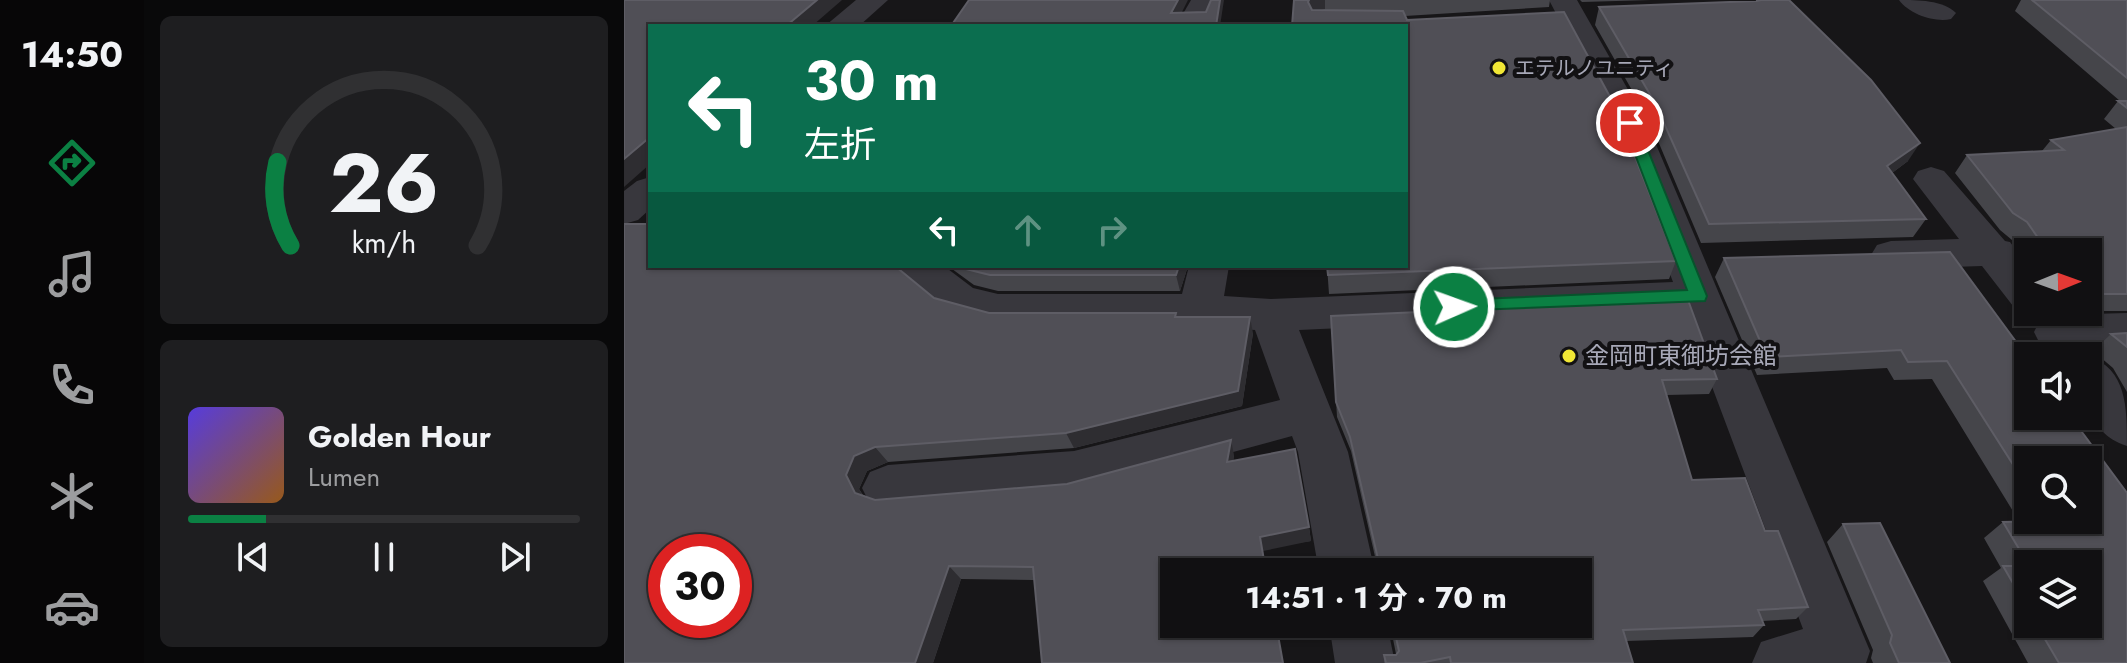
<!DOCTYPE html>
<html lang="ja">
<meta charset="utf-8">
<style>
:root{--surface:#111012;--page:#1e1e20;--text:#f1f3f6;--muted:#9c9d9f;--line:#303032;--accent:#0b8043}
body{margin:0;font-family:Jost,"Noto Sans JP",sans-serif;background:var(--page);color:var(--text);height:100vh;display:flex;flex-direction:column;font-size:30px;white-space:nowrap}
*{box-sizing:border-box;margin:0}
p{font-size:26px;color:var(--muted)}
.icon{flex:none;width:44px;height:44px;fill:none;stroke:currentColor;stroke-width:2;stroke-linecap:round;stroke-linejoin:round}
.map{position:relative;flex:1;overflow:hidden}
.details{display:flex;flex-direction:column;gap:16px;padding:16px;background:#09090a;width:480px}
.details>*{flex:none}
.banner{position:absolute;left:24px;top:24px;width:760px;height:244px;border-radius:0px;box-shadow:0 2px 6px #0004,0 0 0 2px var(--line);background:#0b6e4f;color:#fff;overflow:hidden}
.needle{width:52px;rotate:89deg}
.controls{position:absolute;left:1390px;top:238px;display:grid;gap:16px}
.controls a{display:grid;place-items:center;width:88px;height:88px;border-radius:0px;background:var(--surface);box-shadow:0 2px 6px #0004,0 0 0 2px var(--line);font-size:40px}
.speed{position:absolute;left:24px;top:534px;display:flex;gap:16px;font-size:40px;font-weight:700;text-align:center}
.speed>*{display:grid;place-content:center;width:104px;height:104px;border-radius:50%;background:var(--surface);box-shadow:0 2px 6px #0004,0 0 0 2px var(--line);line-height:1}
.speed .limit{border:12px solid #d22;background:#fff;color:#111}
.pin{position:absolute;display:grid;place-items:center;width:68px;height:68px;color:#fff;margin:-34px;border:4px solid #fff;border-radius:50%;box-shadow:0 2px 8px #0007}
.me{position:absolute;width:88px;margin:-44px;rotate:88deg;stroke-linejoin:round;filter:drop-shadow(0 0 6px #0008)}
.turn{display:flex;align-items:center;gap:28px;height:168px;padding:0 24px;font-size:36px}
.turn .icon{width:104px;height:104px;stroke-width:2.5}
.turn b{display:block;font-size:56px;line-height:68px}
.lanes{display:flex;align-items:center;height:76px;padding:0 24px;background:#0003;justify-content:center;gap:40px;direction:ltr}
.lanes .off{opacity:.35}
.details .card{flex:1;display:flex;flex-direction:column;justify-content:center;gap:12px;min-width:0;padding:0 28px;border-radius:12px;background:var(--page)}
.details .dial{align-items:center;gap:0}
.dial svg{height:208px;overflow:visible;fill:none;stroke:var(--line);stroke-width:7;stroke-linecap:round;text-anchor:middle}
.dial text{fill:var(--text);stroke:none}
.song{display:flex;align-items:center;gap:24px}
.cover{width:96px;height:96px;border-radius:12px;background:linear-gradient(135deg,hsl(250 70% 55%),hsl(30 70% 35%))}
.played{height:8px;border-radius:4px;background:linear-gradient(90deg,var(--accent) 20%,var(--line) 20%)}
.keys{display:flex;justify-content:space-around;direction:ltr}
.trip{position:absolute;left:536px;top:558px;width:432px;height:80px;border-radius:0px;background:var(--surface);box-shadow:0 2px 6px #0004,0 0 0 2px var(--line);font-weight:700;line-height:80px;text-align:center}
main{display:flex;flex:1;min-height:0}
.tab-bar{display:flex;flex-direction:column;width:144px;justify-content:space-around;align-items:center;background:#070607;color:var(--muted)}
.tab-bar .icon{width:56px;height:56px}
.tab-bar .current{color:var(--accent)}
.tab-bar b{font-size:36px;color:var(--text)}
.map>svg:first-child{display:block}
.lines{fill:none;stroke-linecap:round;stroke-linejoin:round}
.minor{fill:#38373d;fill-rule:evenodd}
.wall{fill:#45454a;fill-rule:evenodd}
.shaded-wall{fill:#2e2d31}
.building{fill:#504f56;stroke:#5e5d65;stroke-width:2;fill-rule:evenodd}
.route{fill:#0b8043;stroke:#07532c;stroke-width:2}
.poi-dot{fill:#f1e735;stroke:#121113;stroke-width:3}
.labels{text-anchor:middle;stroke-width:8;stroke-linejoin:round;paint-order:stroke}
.far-poi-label{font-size:20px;fill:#a8a9b8;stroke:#121113;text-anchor:start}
.poi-label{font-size:24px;fill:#a8a9b8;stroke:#121113;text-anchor:start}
</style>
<main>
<nav class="tab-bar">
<b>14:50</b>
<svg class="icon current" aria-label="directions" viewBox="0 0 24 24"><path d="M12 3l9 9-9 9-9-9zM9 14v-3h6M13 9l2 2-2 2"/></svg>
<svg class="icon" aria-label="music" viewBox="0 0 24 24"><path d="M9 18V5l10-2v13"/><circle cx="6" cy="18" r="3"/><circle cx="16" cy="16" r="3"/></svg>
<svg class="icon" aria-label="phone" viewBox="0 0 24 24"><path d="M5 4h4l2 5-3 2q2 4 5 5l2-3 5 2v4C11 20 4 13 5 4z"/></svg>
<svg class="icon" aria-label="climate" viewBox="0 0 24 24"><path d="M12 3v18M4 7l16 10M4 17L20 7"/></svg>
<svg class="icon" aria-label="car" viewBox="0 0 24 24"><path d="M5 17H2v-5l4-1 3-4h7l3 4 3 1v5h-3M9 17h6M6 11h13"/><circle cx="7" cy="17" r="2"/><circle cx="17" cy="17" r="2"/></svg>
</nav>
<section class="details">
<div class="card dial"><svg viewBox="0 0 100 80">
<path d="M14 69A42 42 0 1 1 86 69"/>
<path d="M14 69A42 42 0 0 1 9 37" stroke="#0b8043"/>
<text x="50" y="56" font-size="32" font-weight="700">26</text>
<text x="50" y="72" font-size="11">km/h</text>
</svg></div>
<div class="card">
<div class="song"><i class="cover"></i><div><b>Golden Hour</b><p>Lumen</p></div></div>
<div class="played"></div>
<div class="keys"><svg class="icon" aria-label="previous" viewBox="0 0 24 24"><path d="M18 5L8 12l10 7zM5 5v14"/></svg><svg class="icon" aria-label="pause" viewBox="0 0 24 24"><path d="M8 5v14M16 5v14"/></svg><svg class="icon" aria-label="next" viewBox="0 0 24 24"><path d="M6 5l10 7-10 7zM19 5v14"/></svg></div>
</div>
</section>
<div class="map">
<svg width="1503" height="663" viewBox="0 0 1503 663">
<rect width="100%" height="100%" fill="#171618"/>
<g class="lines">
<g class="minor">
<polygon points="232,0 264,0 235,26 201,26"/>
<polygon points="567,0 595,0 582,26 552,26"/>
<polygon points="925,0 953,0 1023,123 1246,651 1242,663 1128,663 1137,642 1179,629 1060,312 675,330 724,452 751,572 695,572 674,452 668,436 450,495 264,511 246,504 238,488 246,472 264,465 450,451 656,400 631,330 576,326 374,326 321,312 278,276 272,266 320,266 349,288 374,294 558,294 565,266 605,266 600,296 647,299 1049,282 989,123"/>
<path d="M1275 0C1294 0 1319 0 1332 13L1327 19C1311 23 1285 14 1275 0Z"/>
<polygon points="1307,167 1320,171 1381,241 1386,242 1404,266 1404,310 1389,306 1358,266 1267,269 1253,265 1247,255 1253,245 1267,241 1335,239 1289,179 1294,171"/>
<polygon points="26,177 26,209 14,220 0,224 0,191 13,181"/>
<polygon points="1503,313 1503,347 1432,349 1416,344 1410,332 1416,320 1432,315"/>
<path d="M1464 356C1503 369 1503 407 1503 446 1459 431 1464 395 1464 356Z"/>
<polygon points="705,624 763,624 771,663 711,663"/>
</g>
</g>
<g class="wall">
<polygon points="670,0 926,0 925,7 781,16 783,20 1052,261 1045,279 705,294 703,266 782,26 668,26"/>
<polygon points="956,0 1027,0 958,2"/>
<polygon points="1134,0 1165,0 1284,161 1268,173 1302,219 1289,237 1077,243 1026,122 971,25 975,7 1132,1"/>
<polygon points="1397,0 1503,0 1503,311 1464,311 1464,252 1404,252 1404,263 1388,240 1376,230 1331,173 1343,155 1418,151 1427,140 1492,129 1480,119 1494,101 1496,101 1391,11"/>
<path d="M1326 252 1404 358V416H1446L1503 493V663H1404L1359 581 1377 568 1360 538 1379 522 1395 521 1308 379 1270 380 1263 368 1133 375 1091 277 1100 258ZM1404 460H1464V520H1404ZM1404 564H1464V624H1404Z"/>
<polygon points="324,266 564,266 556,291 374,291 350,285"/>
<polygon points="310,298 365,313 552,313 552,317 629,333 618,406 450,448 264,462 243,471 235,489 239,495 251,500 443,484 610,455 609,461 685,527 687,541 410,580 337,579 309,663 0,663"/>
<polygon points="707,316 1093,379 1085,394 1043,395 1068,480 1141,531 1184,607 1172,619 1138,621 1140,625 1129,637 1002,641 1009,663 760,663 760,655 772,654 766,624 954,624 954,572 742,572 742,562 752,561 727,451 713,417"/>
<polygon points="1487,334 1503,347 1503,392 1489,368 1469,351"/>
<polygon points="1219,524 1326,663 1249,663 1247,658 1249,650 1203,542"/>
</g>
<g class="shaded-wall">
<polygon points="193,0 218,0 188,26 162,26"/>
<polygon points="554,0 564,0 551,26 547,13"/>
<polygon points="596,0 600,0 596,26 592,26"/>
<polygon points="685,0 701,0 701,9 691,12 685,19 684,2"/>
<polygon points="26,137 26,164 0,187 0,159"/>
<polygon points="1296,143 1284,161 1252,185 1263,166"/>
<polygon points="555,266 564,266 556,291 552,275"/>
<polygon points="626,317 629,333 618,406 450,448 442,433"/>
<polygon points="607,440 610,455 607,476 603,462"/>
<polygon points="251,447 264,462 243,471 235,489 245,507 231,493 222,475 230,456"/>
<polygon points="685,527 687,541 639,551 642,572 636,537"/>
<polygon points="325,566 337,579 309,663 291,663"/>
</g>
<g class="building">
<polygon points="0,0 193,0 162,26 26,26 26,137 0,159"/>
<polygon points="345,0 554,0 547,13 582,12 587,0 596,0 592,26 327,26"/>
<polygon points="670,0 685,0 684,2 688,10 779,11 783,20 940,12 991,106 1052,261 704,275 703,266 782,266 782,26 668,26"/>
<polygon points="1137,0 1165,0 1247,80 1296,143 1263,166 1302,219 1085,224 1031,103 975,7 1132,1"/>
<polygon points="1408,0 1503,0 1503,78"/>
<polygon points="1494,101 1503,101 1503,108"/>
<polygon points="1503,127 1503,294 1464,294 1464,252 1424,252 1403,222 1389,213 1343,155 1440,150 1427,140"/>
<path d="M0 224H26V266H271L310 298 365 313H552L551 317H626L614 391 442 433 251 447 230 456 222 475 231 493 251 500 443 484 607 440 603 462 671 449 685 527 636 537 642 572H550V624H652L659 663H418L409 567 325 566 291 663H0ZM42 552H110V620H42Z"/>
<polygon points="1326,252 1404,358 1404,416 1446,416 1503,493 1503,663 1435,663 1412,624 1464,624 1464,564 1404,564 1379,522 1464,520 1464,460 1404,460 1404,488 1323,361 1284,362 1277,350 1143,357 1100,258"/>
<polygon points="337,266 555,266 552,275 366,275 342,269"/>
<polygon points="1064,300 1093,379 1038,380 1068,480 1121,478 1141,531 1154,531 1184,607 1134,610 1140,625 999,630 1009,663 827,663 826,657 796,663 762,663 760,655 772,655 775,651 769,624 954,624 954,572 744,572 742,562 751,562 754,559 726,437 712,402 707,316"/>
<polygon points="1503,333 1503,347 1487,334"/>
<polygon points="1256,523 1326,663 1275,663 1266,643 1268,635 1219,524"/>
<polygon points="1379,566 1404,566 1404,609"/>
</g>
<polygon class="route" points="1006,119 1013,123 1083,296 1081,301 824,311 822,307 830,300 1063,290 999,123"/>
<g class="poi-dot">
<circle cx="875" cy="68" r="8"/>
<circle cx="945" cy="356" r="8"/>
</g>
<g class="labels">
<g class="far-poi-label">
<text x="891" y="75">エテルノユニティ</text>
</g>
<g class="poi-label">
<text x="961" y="364">金岡町東御坊会館</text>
</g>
</g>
</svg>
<div class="controls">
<a><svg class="needle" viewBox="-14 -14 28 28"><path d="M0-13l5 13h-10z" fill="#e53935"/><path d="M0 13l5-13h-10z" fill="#9c9d9f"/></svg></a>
<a><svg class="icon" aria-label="sound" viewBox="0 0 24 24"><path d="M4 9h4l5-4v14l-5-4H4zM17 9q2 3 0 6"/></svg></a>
<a><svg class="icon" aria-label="search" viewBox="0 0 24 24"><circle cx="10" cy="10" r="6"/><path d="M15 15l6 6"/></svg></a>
<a><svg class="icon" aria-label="layers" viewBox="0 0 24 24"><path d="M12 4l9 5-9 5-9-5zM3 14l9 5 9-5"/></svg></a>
</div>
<div class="speed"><div class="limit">30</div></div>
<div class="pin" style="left:1006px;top:123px;background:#d93025"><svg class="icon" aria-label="arrive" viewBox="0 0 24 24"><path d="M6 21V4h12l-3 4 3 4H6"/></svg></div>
<svg class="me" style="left:830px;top:307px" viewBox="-20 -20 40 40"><circle r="17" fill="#0b8043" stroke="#fff" stroke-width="3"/><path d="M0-11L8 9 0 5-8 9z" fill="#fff"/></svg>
<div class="trip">14:51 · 1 分 · 70 m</div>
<div class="banner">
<div class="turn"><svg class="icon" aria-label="left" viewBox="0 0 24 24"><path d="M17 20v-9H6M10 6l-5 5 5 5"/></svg><div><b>30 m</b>左折</div></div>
<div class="lanes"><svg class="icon" aria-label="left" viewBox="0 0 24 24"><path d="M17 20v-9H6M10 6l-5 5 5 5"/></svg><svg class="icon off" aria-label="ahead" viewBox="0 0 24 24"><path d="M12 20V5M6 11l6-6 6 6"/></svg><svg class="icon off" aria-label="right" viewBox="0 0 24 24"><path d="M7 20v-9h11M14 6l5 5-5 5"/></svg></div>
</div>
</div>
</main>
